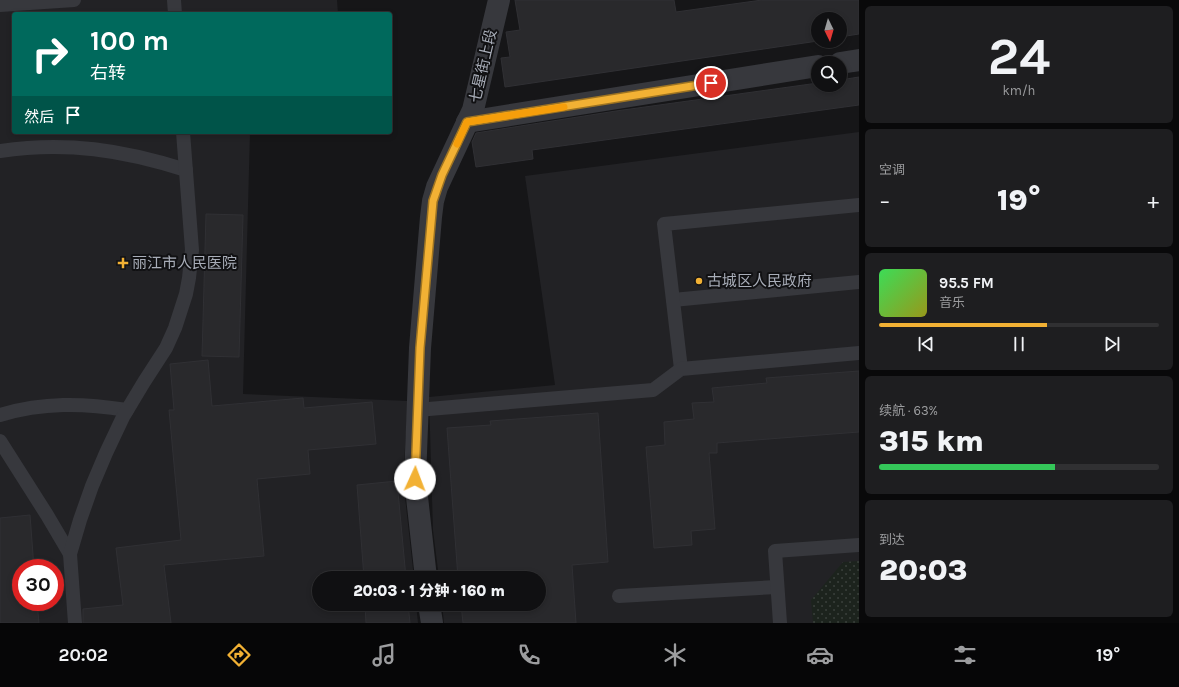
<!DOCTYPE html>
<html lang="zh">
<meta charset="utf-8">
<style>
:root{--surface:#101012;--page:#1e1e20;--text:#f1f3f6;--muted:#9c9d9f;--line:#303032;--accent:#f2b134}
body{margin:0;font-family:Karla,"Noto Sans SC",sans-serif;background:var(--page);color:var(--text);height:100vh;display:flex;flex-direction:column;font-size:15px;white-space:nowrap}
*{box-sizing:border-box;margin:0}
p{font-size:13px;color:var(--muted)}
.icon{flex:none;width:22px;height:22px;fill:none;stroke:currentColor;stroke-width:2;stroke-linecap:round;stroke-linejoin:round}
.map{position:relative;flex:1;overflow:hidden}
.drawer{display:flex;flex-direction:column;gap:6px;padding:6px;background:#09090a;width:320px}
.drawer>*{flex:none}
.guide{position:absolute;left:12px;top:12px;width:380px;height:122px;border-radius:4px;box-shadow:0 2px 6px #0003,0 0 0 1px var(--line);background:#00695c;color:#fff;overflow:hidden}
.needle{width:26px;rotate:175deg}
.fabs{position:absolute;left:811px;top:12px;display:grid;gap:8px}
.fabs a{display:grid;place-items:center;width:36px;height:36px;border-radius:50%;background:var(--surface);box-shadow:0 2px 6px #0003,0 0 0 1px var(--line);font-size:20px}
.speed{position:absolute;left:12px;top:559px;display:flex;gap:8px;font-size:20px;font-weight:700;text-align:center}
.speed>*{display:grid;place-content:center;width:52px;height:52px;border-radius:50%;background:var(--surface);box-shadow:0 2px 6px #0003,0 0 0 1px var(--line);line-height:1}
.speed .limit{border:6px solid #d22;background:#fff;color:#111}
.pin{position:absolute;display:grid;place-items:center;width:34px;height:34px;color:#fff;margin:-17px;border:2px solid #fff;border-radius:50%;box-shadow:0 1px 4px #0007}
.me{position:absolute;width:44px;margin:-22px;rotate:2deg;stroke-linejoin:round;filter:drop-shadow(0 0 3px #0008)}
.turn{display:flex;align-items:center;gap:14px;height:84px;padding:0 12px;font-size:18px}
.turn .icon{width:52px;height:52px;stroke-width:2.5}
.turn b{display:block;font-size:28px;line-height:34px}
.then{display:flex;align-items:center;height:38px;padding:0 12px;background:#0003;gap:8px;font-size:15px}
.big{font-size:30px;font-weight:800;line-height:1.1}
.drawer .card{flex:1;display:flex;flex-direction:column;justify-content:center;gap:6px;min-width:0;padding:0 14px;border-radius:6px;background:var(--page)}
.drawer .dial{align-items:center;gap:0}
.dial b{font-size:52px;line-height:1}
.song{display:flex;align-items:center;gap:12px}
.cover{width:48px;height:48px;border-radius:6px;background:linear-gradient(135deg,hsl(130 70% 55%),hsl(60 70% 35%))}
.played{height:4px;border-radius:2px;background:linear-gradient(90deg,var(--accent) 60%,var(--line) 60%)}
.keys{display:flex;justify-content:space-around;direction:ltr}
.heat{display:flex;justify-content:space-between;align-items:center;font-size:22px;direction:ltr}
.charge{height:6px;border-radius:3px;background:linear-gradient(90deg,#34c759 63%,var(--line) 0)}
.trip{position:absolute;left:312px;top:571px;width:234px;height:40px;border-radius:20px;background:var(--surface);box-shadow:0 2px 6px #0003,0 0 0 1px var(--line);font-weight:800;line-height:40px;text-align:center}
.dock{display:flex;height:64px;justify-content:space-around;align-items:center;background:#060607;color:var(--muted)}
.dock .icon{width:28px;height:28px}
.dock .active{color:var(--accent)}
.dock b{font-size:18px;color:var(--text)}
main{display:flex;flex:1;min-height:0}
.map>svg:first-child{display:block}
.built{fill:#222225;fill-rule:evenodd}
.grass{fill:url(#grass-dots)}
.building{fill:#29292c;stroke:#303034}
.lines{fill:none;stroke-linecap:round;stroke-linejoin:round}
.lane{stroke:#37383d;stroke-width:14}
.street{stroke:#37383d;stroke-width:22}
.route-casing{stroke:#9d7322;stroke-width:10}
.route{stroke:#f2b134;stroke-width:7}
.slow{stroke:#f59e0b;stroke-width:7}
.poi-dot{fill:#f2b134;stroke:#111113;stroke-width:1.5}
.labels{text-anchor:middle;stroke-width:4;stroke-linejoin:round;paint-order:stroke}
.street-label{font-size:15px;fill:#a8adb8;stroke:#111113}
.poi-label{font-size:15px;fill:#a8adb8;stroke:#111113;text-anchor:start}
</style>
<main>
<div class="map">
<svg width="859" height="623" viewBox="0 0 859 623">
<defs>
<pattern id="grass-dots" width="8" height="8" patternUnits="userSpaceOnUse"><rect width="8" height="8" fill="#1c231d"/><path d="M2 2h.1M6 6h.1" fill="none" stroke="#3a403c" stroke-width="1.8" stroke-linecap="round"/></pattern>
</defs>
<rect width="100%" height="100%" fill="#161618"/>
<g class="built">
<path d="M0 0H337L338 14H14V132H250L243 394 408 401 403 479 414 578H319V604H416L418 623H0ZM21 568H55V602H21Z"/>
<polygon points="859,132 859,623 444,623 442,604 539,604 539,578 439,578 433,530 429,397 555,385 525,176"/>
</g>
<polygon class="grass" points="859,561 859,623 813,623 811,600 843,562"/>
<g class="building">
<polygon points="515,0 674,0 676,12 762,0 859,0 859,34 840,37 840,19 818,19 818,41 505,87 501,58 510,57 506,32 520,30"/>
<polygon points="859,77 859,105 532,150 533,159 476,167 472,142 476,133 616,111 818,83 818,85 840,85 840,80"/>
<polygon points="206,214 243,215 239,357 202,356"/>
<polygon points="208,360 212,406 303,398 304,408 372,402 376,444 308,450 310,474 257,479 264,556 164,565 171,623 83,623 83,609 123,605 116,548 181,540 169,410 174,410 170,364"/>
<polygon points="859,371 859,432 717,443 717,453 709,453 715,529 691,531 692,545 654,548 646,447 665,445 664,422 694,419 692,403 714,402 712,388 767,383 766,378"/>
<polygon points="598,413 608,562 572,565 576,623 463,623 461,604 539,604 539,578 458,578 447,428 491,425 490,421"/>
<polygon points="397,481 406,578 364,578 357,485"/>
<polygon points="30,515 34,568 21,568 21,602 37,602 39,623 0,623 0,518"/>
<polygon points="365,604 408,604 410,623 366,623"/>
</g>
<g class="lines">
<g class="lane">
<polyline points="174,0 175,14"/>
<polyline points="0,5 74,0"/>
<path d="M0 151C66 141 123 150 186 170"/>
<polyline points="673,300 859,282"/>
<polyline points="681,369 664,224 859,205"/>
<polyline points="417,410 653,390 681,369 859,353"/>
<path d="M0 415C43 402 83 403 127 410"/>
<polyline points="0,441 47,515 70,554"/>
<polyline points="619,596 777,587"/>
<polyline points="75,623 70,554 80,520 92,486 106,453 123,417 144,382 166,348 175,328 186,294 189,278 192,250 183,132"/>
<polyline points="780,623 775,551 859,545"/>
</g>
<g class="street">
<polyline points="840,63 859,60"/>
<polyline points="467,122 818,66"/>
<polyline points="426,578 415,479 420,348 431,217 433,201 437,187 473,110 499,0"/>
<polyline points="429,604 432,623"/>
</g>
</g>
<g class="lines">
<g class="route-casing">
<polyline id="route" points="415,479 420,348 433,201 442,175 467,122 711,83"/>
</g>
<use href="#route" class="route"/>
<polyline class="slow" points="457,144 467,122 564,107"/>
</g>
<g class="poi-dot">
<path d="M121 257h4v4h4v4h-4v4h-4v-4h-4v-4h4z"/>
<circle cx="699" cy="281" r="4"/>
</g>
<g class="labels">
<g class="street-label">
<text transform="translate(483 66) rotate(-77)" y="5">七星街上段</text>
</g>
<g class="poi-label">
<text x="132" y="268">丽江市人民医院</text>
<text x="707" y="286">古城区人民政府</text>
</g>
</g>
</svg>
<div class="fabs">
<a><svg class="needle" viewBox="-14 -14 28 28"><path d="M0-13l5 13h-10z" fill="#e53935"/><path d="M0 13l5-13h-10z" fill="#9c9d9f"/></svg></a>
<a><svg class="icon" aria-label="search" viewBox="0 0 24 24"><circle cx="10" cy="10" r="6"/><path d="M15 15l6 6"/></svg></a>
</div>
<div class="speed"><div class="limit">30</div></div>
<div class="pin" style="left:711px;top:83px;background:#d93025"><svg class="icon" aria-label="arrive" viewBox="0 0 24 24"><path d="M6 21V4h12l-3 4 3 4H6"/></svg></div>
<svg class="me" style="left:415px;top:479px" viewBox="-20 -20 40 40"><circle r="19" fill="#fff"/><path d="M0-13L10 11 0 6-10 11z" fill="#f2b134"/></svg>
<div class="trip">20:03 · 1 分钟 · 160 m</div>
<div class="guide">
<div class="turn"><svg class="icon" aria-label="right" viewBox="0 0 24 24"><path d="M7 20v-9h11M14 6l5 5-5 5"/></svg><div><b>100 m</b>右转</div></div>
<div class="then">然后<svg class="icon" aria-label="arrive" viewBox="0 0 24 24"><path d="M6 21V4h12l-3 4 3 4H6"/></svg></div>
</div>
</div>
<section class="drawer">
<div class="card dial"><b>24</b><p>km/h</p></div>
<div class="card"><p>空调</p>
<div class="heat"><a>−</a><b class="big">19°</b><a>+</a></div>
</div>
<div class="card">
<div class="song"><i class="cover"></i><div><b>95.5 FM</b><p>音乐</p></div></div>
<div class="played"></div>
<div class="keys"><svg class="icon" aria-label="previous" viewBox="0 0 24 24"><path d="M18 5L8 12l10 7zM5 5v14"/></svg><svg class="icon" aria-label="pause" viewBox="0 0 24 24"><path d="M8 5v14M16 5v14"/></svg><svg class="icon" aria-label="next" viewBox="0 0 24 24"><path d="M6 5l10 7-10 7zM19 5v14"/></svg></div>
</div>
<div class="card"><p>续航 · 63%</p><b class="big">315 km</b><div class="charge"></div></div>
<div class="card"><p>到达</p><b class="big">20:03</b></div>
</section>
</main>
<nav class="dock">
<b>20:02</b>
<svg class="icon active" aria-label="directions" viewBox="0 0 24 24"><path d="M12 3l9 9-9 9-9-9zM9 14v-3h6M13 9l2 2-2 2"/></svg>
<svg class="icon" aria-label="music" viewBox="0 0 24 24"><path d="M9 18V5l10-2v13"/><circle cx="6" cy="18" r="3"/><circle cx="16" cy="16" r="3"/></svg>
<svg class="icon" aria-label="phone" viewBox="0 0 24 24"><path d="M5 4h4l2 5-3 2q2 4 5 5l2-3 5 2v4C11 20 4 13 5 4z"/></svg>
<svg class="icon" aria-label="climate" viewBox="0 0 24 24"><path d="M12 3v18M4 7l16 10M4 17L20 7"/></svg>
<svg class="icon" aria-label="car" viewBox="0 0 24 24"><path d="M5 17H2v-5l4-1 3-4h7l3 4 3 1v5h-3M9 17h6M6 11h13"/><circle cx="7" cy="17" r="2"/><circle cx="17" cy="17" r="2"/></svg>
<svg class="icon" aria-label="filters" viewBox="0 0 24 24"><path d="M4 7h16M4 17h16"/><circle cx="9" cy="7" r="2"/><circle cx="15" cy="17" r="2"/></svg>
<b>19°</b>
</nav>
